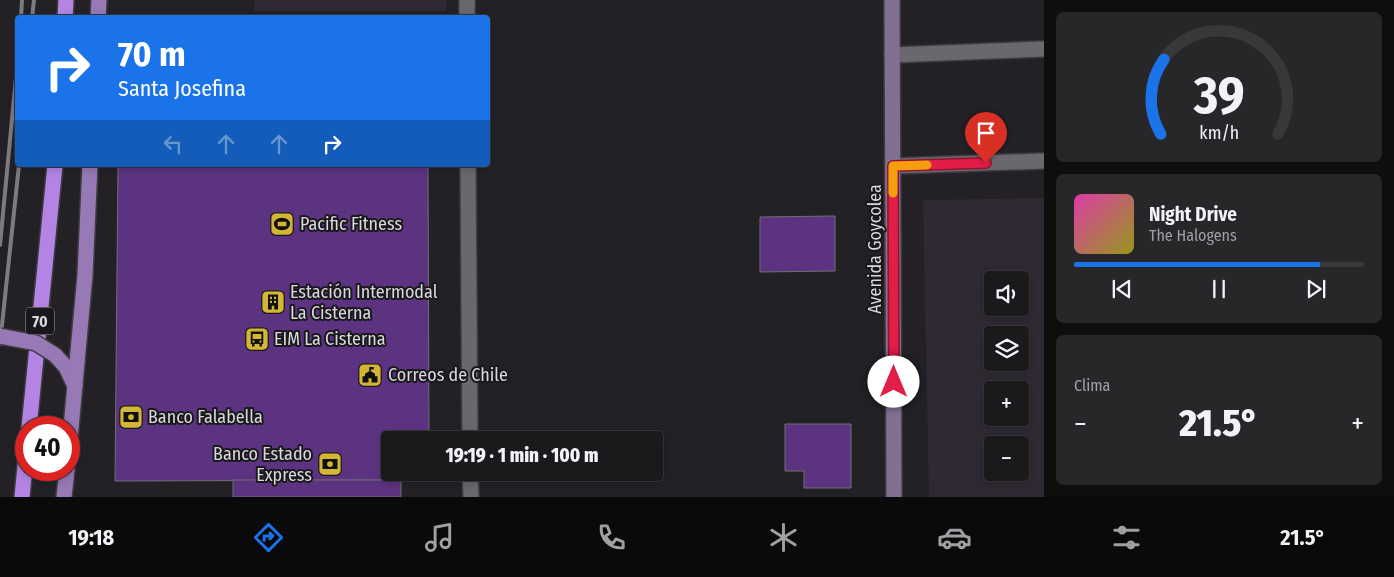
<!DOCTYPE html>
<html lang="es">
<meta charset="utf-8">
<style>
:root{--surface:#1a191c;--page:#272629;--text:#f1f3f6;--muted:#9fa0a3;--line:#38383b;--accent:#1a73e8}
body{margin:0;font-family:"Fira Sans Condensed",sans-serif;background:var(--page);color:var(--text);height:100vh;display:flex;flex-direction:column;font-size:19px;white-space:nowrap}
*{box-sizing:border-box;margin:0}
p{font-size:16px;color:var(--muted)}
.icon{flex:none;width:28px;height:28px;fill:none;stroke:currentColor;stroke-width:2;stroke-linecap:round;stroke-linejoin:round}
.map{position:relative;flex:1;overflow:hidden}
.panel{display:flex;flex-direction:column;gap:12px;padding:12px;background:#0e0e0f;width:350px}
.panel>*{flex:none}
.banner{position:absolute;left:15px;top:15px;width:475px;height:152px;border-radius:5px;box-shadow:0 2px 8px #0003,0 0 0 1px var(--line);background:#1a73e8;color:#fff;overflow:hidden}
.fabs{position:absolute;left:984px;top:271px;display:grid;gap:10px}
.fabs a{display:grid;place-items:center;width:45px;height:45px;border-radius:5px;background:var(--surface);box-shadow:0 2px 8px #0003,0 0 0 1px var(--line);font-size:25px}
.speed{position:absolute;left:15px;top:416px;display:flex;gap:10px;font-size:25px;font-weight:700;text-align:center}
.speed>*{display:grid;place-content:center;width:65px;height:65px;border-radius:50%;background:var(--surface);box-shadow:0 2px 8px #0003,0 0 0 1px var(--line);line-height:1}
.speed .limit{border:8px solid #d22;background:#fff;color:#111}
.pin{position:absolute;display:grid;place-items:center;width:42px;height:42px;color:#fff;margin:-51px -21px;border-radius:50% 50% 50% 0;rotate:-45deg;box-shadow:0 0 5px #0007}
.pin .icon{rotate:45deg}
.me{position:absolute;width:55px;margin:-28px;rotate:0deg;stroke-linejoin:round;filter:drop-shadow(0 0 4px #0008)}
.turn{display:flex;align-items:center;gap:18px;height:105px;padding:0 20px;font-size:22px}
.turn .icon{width:65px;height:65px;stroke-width:2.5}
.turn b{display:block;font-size:35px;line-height:42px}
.lanes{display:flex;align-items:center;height:48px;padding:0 20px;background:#0003;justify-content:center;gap:25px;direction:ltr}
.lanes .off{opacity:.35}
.big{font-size:38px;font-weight:800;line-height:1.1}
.panel .tile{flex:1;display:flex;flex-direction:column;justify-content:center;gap:8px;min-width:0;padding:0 18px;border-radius:8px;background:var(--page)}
.panel .dial{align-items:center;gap:0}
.dial svg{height:130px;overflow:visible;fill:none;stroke:var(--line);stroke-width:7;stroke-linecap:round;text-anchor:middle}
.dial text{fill:var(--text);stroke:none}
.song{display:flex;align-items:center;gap:15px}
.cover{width:60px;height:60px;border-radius:8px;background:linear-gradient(135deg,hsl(320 70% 55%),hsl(60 70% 35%))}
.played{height:5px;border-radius:2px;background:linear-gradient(90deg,var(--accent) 85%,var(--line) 85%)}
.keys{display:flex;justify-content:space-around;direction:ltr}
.heat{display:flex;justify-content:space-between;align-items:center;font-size:28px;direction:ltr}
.trip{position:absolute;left:381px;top:431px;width:282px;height:50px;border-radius:5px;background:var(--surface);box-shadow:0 2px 8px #0003,0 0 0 1px var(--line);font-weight:800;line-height:50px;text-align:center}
.tab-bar{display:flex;height:80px;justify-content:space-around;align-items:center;background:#0a0a0b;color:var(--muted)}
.tab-bar .icon{width:35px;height:35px}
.tab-bar .current{color:var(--accent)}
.tab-bar b{font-size:22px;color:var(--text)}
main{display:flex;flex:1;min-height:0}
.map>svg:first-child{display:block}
.built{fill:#2e2932;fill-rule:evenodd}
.building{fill:#5c3381;stroke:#716f74}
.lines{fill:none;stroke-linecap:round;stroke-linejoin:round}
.street-casing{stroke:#3e3c40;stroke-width:18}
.secondary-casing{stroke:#3e3c40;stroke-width:18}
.primary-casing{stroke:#3e3c40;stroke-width:18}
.highway-casing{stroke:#3e3c40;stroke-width:18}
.street{stroke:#6a686e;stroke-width:15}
.secondary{stroke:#807091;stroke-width:15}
.primary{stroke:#9679b5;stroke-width:15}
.highway{stroke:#b384e4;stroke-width:15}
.rail{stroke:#7c7b7f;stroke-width:4}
.primary-bridge-casing{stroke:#3e3c40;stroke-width:18;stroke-linecap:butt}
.primary-bridge{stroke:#9679b5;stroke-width:15}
.route-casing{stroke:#92132f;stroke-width:12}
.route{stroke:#e11d48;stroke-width:9}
.slow{stroke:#f59e0b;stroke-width:9}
.labels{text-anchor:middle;stroke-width:4;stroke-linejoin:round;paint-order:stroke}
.shield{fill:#1a181c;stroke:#a09ea2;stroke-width:1}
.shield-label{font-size:16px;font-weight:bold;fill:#d9d8db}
.poi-label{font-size:18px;fill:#d9d8db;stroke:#1a181c;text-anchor:start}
.street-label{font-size:18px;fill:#d9d8db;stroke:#1a181c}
</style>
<main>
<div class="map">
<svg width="1044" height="497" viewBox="0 0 1044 497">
<rect width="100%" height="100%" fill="#232126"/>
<g class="built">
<polygon points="254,0 447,0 446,11 254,11"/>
<path d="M1044 198V497H929L923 200ZM992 280H1020V308H992ZM992 335H1020V362H992ZM992 390H1020V418H992ZM992 445H1020V472H992Z"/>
</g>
<g class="building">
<rect x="137" y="16" width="52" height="2"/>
<polygon points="118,165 428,165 429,440 390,440 390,472 429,472 429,480 115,481"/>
<polygon points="835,216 835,271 760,272 760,217"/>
<polygon points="785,424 851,424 851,488 804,488 804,471 785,471"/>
<rect x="233" y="480" width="168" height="17"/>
</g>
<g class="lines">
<g class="street-casing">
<g id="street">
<polyline points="467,0 467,18"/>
<polyline points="892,55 1044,49"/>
<polyline points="468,165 470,440"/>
<polyline points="893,166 1044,161"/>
<polyline points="470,472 471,497"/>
</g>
</g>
<g class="secondary-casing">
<polyline id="secondary" points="892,0 894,497"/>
</g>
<g class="primary-casing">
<g id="primary">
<polyline points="98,18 99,0"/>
<polyline points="55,355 66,367 75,386"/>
<polyline points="69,450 85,275 90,165"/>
<polyline points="64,497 67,470"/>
</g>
</g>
<g class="highway-casing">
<g id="highway">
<polyline points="65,18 66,0"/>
<polyline points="29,428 55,165"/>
<polyline points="22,497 26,456"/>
</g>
</g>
<use href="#street" class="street"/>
<use href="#secondary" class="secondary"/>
<use href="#primary" class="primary"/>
<use href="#highway" class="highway"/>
<g class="rail">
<polyline points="21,18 22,0"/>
<polyline points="32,18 34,0"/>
<polyline points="0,245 18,56"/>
<polyline points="0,344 19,165"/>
</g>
<g class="primary-bridge-casing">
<polyline id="primary-bridge" points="0,336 36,343 55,355"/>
</g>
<use href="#primary-bridge" class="primary-bridge"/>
</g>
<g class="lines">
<g class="route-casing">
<polyline id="route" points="894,382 893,166 986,163"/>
</g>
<use href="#route" class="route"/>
<polyline class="slow" points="893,193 893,166 927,165"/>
</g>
<defs>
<g id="stadium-square" transform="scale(1.25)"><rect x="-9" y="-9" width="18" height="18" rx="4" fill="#d3b635" stroke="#1a181c"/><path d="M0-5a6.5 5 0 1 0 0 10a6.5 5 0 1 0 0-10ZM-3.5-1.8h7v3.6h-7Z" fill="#111"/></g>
<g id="building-square" transform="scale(1.25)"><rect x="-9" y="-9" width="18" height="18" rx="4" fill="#d3b635" stroke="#1a181c"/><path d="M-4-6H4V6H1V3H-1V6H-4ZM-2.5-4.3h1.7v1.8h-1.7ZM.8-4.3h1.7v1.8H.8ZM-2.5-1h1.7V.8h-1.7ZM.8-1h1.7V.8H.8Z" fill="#111"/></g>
<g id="bus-square" transform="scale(1.25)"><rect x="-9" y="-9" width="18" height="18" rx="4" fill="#d3b635" stroke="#1a181c"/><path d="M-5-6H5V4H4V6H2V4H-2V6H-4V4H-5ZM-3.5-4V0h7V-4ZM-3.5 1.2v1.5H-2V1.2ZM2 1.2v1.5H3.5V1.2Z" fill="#111"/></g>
<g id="civic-square" transform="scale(1.25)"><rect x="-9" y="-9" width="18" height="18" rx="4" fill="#d3b635" stroke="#1a181c"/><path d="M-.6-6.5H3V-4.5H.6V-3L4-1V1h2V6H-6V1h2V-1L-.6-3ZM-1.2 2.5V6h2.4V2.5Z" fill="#111"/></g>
<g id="bank-square" transform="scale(1.25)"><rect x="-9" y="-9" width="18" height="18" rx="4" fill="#d3b635" stroke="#1a181c"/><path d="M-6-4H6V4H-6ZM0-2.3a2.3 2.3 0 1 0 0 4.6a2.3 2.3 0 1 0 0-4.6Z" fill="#111"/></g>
</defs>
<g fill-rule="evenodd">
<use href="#stadium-square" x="282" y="224"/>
<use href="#building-square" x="273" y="302"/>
<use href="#bus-square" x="257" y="339"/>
<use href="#civic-square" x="370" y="375"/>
<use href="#bank-square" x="131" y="417"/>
<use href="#bank-square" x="330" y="464"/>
</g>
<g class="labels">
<rect class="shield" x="26" y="307.5" width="28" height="27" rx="4"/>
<g class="shield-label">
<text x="40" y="327">70</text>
</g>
<g class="poi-label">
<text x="300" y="230">Pacific Fitness</text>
<text x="290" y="298">Estación Intermodal<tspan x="290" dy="21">La Cisterna</tspan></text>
<text x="274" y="345">EIM La Cisterna</text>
<text x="388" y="381">Correos de Chile</text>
<text x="148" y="423">Banco Falabella</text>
<text x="312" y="460" text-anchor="end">Banco Estado<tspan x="312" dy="21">Express</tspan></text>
</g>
<g class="street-label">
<text transform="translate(875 249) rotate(-90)" y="6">Avenida Goycolea</text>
</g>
</g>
</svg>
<div class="fabs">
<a><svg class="icon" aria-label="sound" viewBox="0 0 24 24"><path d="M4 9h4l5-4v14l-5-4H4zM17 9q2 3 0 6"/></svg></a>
<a><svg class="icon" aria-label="layers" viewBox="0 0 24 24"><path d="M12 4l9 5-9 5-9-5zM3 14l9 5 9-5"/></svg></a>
<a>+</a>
<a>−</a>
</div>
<div class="speed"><div class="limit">40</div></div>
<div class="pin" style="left:986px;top:163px;background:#d93025"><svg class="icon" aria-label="arrive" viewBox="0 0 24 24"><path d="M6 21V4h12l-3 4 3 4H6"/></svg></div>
<svg class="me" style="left:894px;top:382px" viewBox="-20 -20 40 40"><circle r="19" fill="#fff"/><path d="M0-13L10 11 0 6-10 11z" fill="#e11d48"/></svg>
<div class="trip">19:19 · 1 min · 100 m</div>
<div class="banner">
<div class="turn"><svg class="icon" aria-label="right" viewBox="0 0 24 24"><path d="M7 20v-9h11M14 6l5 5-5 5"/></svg><div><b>70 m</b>Santa Josefina</div></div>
<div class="lanes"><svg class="icon off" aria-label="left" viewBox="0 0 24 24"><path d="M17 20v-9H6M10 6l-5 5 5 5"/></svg><svg class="icon off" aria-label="ahead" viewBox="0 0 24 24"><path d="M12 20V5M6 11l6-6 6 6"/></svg><svg class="icon off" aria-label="ahead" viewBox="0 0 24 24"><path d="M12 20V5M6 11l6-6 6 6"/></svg><svg class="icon" aria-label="right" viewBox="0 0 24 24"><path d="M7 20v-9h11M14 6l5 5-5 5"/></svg></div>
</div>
</div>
<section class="panel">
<div class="tile dial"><svg viewBox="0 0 100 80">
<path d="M14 69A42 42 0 1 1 86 69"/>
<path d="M14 69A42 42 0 0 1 16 23" stroke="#1a73e8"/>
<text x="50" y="56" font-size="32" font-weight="700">39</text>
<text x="50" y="72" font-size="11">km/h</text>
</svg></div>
<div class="tile">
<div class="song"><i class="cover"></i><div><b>Night Drive</b><p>The Halogens</p></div></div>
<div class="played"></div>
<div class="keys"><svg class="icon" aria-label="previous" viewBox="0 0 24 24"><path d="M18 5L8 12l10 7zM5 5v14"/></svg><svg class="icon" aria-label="pause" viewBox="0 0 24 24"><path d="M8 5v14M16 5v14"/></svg><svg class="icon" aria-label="next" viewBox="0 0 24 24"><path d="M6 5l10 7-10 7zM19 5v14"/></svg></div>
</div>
<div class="tile"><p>Clima</p>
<div class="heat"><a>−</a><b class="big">21.5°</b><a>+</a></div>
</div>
</section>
</main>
<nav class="tab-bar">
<b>19:18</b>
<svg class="icon current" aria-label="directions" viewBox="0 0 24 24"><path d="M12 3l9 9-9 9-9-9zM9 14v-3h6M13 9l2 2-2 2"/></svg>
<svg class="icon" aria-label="music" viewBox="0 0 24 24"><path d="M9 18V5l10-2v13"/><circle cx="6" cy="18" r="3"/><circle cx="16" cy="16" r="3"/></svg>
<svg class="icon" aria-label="phone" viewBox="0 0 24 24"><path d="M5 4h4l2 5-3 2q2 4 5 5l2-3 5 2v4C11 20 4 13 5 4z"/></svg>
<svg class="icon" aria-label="climate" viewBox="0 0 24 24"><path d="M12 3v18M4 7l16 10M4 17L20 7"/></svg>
<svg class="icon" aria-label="car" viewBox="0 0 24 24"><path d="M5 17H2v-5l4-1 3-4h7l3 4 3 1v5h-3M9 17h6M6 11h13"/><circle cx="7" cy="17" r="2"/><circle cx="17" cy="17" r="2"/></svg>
<svg class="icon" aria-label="filters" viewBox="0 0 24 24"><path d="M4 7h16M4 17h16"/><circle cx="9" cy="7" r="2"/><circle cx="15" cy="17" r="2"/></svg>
<b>21.5°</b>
</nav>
